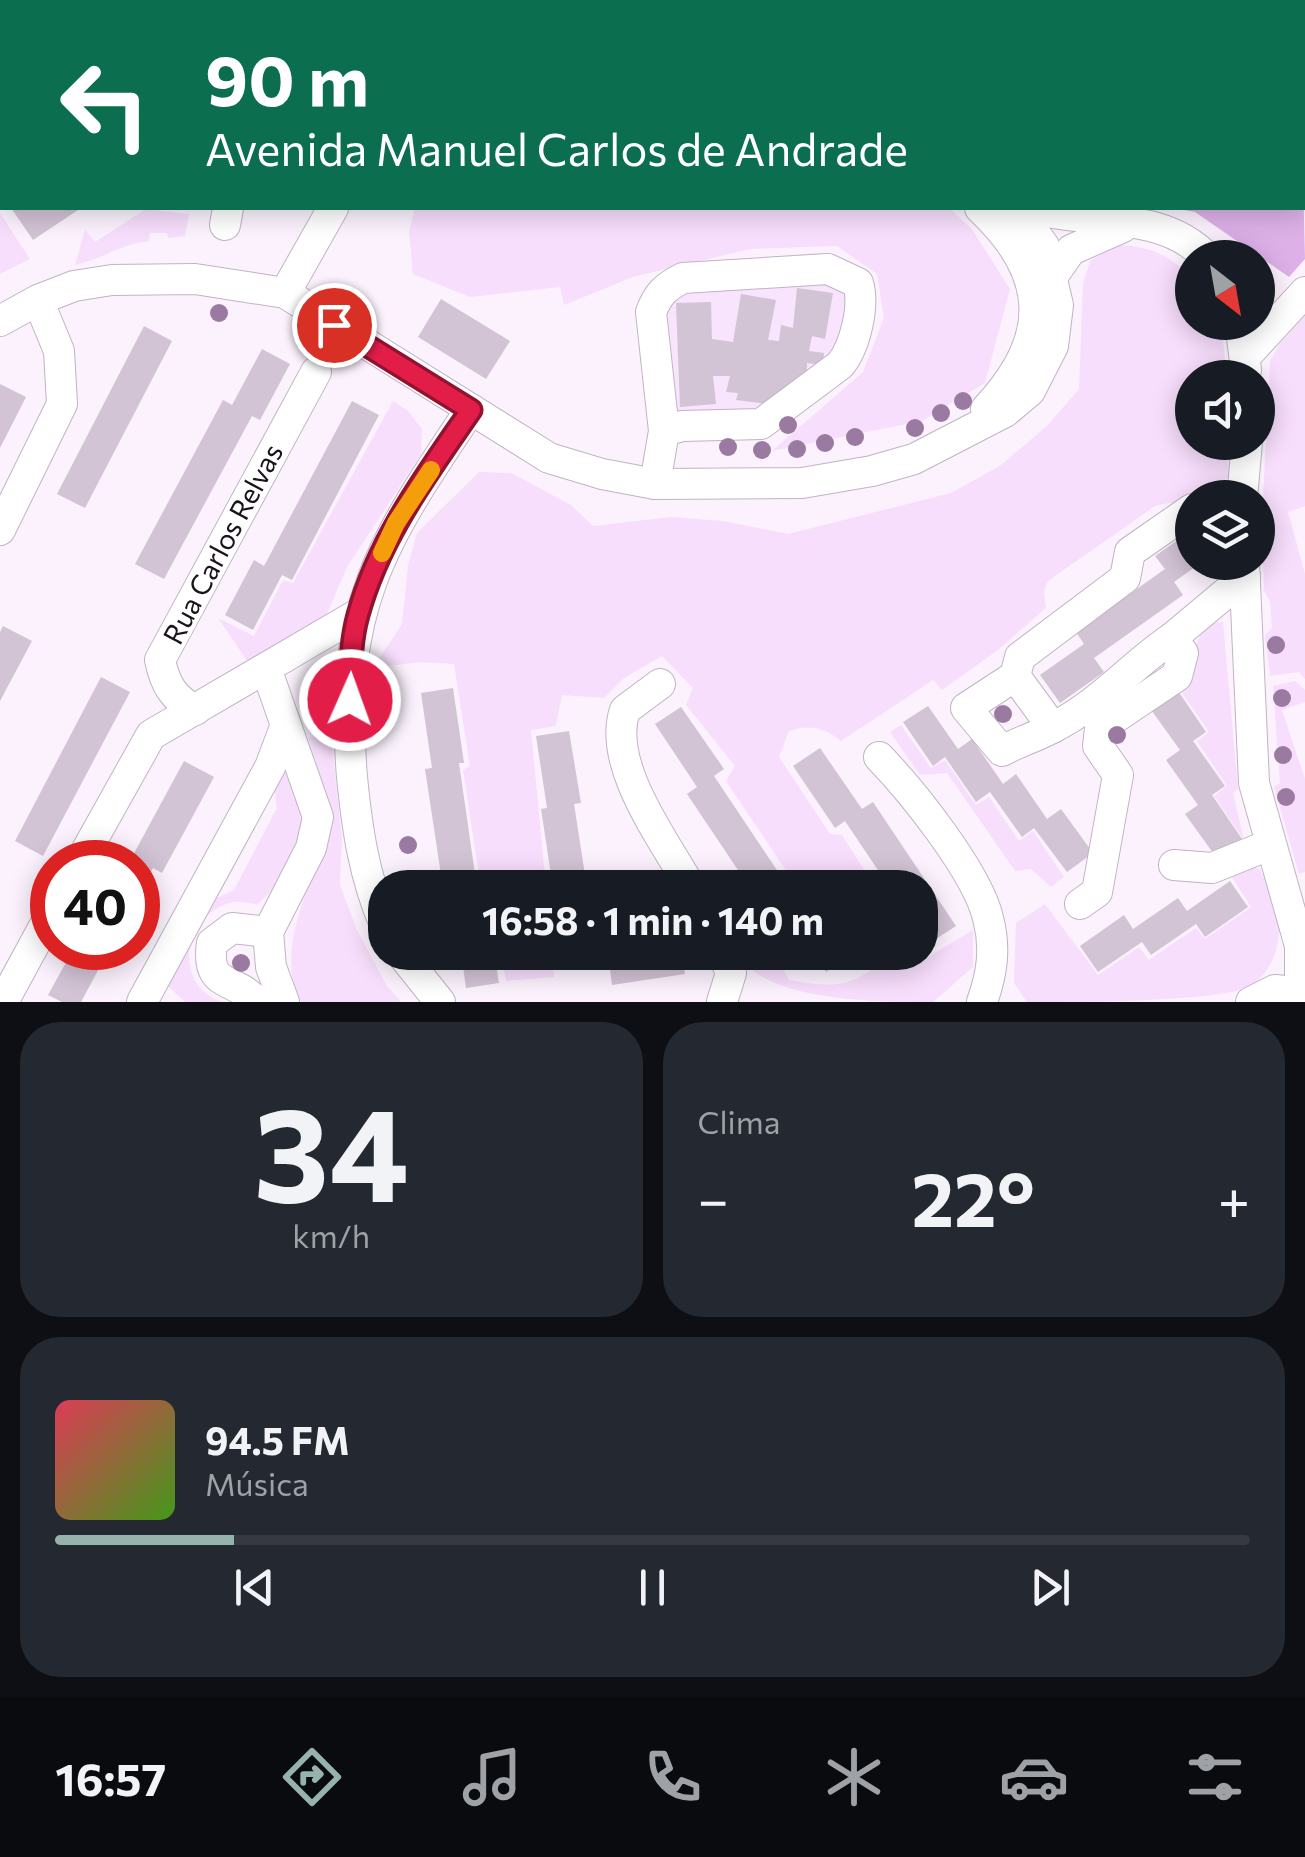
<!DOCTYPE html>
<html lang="pt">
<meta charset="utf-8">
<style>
:root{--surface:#171b24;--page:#242831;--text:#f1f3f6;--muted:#9ea1a6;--line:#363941;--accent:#95b3ac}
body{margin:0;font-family:Commissioner,sans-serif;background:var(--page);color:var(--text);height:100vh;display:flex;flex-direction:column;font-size:38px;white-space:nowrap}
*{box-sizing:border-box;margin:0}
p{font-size:32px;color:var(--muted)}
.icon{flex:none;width:55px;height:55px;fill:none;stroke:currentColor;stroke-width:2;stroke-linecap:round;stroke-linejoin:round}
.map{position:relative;height:1002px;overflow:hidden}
.side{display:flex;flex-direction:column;gap:20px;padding:20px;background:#0d0f14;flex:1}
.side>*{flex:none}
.banner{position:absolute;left:0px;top:0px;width:1305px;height:210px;box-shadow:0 5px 25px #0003;background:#0b6e4f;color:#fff;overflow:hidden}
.needle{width:65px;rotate:149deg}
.controls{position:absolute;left:1175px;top:240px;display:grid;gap:20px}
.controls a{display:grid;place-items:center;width:100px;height:100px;border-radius:50%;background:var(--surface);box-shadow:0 5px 25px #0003;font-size:50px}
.speed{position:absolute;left:30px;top:840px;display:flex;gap:20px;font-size:50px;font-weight:700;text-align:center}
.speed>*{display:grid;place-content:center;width:130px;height:130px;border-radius:50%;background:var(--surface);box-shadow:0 5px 25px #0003;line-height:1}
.speed .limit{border:15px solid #d22;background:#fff;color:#111}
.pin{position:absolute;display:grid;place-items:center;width:85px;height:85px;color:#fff;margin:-42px;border:5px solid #fff;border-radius:50%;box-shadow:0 2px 10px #0007}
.me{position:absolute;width:110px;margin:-55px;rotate:2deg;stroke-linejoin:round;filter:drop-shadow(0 0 8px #0008)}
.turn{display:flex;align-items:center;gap:35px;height:210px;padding:0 40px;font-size:45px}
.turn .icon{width:130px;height:130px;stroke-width:2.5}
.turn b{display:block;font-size:70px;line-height:85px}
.big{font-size:75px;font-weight:700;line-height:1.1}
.side .widget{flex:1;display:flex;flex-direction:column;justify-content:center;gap:15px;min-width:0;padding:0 35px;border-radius:40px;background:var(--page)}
.side .dial{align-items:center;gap:0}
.dial b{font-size:130px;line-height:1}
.song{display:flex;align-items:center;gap:30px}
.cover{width:120px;height:120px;border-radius:15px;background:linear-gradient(135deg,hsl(350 70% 55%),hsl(100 70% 35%))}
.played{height:10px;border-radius:5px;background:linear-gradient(90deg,var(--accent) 15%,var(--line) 15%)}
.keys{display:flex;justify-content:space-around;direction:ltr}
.heat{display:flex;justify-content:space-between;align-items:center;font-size:55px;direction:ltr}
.side .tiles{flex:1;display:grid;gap:20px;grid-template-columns:1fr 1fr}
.widget:last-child{grid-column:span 2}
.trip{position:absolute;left:368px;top:870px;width:570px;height:100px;border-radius:40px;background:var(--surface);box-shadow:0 5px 25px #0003;font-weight:700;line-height:100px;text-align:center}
.dock{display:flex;height:160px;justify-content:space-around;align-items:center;background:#090b0e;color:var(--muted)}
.dock .icon{width:70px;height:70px}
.dock .on{color:var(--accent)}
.dock b{font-size:45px;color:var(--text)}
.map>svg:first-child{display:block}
.built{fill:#f8e4fc}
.green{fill:#f7defc}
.forest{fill:#ddb1e7}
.building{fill:#d2c3d5}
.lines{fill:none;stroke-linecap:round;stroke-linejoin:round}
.minor-casing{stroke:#c1b3c4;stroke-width:32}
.minor{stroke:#fff;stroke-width:30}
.tree{fill:#9b7aa2}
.route-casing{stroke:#92132f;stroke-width:25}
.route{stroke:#e11d48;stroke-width:18}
.slow{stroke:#f59e0b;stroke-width:18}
.labels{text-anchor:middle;stroke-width:8;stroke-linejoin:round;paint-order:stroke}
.street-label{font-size:28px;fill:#19131a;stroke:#fff}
</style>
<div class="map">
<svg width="1305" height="1002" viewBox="0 0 1305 1002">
<rect width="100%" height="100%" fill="#fbf2fd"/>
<polygon class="built" points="816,253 837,257 869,278 857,365 682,443 649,421 647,290 737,260"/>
<g class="green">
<polygon points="339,0 825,0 826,2 342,2"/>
<polygon points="415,208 949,208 972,229 1010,289 985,383 922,421 772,451 863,372 884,318 877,274 837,246 750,249 633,277 564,305 560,287 470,297 413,274 409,232"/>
<path d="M146 209 189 214 185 236 168 238 167 233H150L149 241C121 244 102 259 75 265L85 230 95 242Z"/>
<polygon points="0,213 30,259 0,274"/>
<path d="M1116 245C1150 246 1168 254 1192 278V322L1221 323 1227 377 1192 378V442L1228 443V478C1214 486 1202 502 1187 503 1174 503 1167 502 1155 506L1048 581 1044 591 1046 608 998 650 942 690 933 680 841 741C825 728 809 724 789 731L779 757 830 834 842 835 875 887H815L813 884 797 887 726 781 735 766 686 705 693 688 662 656 624 678 604 698 562 695 556 726 531 730 546 887H481L463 770 470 766 454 664 421 662 373 668 402 624 408 565 417 533 479 472 511 473 571 505 593 526 671 517 723 521 788 534 951 493 1001 465 1047 426 1079 389 1083 284 1090 261Z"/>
<polygon points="1305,316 1305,506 1288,512 1305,574 1305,679 1299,672 1270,676 1265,635 1272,628 1270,602 1264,590 1262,518 1270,361 1279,345"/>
<polygon points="393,401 408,411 422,429 421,454 347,567 325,619 248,662 218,618 254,636 283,580 293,583"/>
<polygon points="1223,622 1238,789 1233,793 1244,840 1214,796 1227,786 1197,741 1209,732 1178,687 1205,624"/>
<polygon points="1295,681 1305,690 1305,702 1282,710 1305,779 1305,872 1299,874 1274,787 1280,783 1273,686"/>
<polygon points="901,725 931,768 945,760 976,805 989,797 1019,841 1033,831 1064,877 1051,887 1031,869 1015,871 947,773 920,775 890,732"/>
<path d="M331 736 342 838 340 885 356 928 387 986 401 1002H299C270 932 331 868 325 797 323 778 313 756 308 737Z"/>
<path d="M287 773C293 785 302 797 305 809 313 843 281 884 258 904 250 904 241 901 234 902 184 912 170 984 222 1002H185L168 986 209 896 215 899 234 890 277 808 273 779Z"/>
<path d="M1254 867 1260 869C1268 889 1281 913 1279 935 1277 955 1267 976 1250 987 1214 1002 1075 1002 1027 1002L1014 983 1016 923 1045 904 1098 975 1139 947 1149 960 1196 928 1205 939 1251 907 1231 876Z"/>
<path d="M973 930V967L933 1002C883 1002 789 1002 750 968L778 960 789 980C839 989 854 987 892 953H919L928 957Z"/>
<polygon points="501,953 551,953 554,977 506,981"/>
</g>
<polygon class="forest" points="1303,178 1305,259 1289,277 1195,212 1173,208 1302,208"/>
<g class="building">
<polygon points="11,208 81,208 33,240"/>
<polygon points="797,288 833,293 825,339 812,336 809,351 824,353 823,365 807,363 807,375 767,404 736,400 738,393 726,392 730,376 713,376 716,404 680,407 676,303 711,302 712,339 733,342 741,294 776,300 768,340 779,341 781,325 793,328"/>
<polygon points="441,299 510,341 486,379 418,337"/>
<polygon points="144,326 172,341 85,508 57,494"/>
<polygon points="262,349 290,364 260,420 252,416 164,579 135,564 223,400 232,405"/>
<polygon points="0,384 26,397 0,448"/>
<polygon points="352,401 379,415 292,580 282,575 253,630 225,615 254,560 264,566"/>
<polygon points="1192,530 1192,562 1202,562 1174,582 1183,595 1094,658 1104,672 1060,703 1040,675 1084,644 1076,632 1165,569 1155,556"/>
<polygon points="3,626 32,641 0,701 0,632"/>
<polygon points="101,677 130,692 43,856 15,841"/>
<polygon points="453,688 464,763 459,763 477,888 443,888 425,769 432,768 421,693"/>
<polygon points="1176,688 1206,732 1193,741 1225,786 1212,795 1242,839 1216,857 1185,814 1198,805 1166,760 1180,750 1149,707"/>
<polygon points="928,706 958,749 972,739 1003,784 1016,774 1047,819 1061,809 1093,853 1067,872 1034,828 1022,837 990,792 976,802 945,757 933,766 903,722"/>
<polygon points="681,707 724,769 714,776 789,888 750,888 687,794 697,787 655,724"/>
<polygon points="569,731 581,803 574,804 587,888 553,888 541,809 547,808 536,736"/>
<polygon points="820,748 862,809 873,802 956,926 928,944 920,932 920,888 890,888 845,821 835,828 793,766"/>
<polygon points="184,761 214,777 162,873 153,868 138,897 138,862 120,862 125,853 132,857"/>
<polygon points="1230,881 1248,907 1205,937 1196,924 1151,955 1142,942 1098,972 1080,946 1124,915 1133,929 1178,898 1187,911"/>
<polygon points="74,948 110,948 81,1002 62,1002 48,995"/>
<polygon points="461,952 494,952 499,983 466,988"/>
<polygon points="681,952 685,974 612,985 608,953"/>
<polygon points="813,952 855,952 826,972"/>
</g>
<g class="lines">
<g class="minor-casing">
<g id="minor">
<polyline points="295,0 299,2"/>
<polyline points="856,0 856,2"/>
<polyline points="1207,0 1207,2"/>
<polyline points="1285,0 1287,2"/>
<polyline points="147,2 151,0"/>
<polyline points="1302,32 1305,36"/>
<polyline points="1302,60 1305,59"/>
<polyline points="1302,86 1305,88"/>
<polyline points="0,94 2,92"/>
<polyline points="1302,173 1305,173"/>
<path d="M980 208C1050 274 1053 338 986 409"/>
<path d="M1029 208C1086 224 1164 210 1207 258"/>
<polyline points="225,225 228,208"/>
<polyline points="1047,284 1071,250 1123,227"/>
<polyline points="285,293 333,208"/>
<polyline points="0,321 38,300 74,286 112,280 195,279 285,293 549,458 602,474 655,484 802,483 872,471 914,459 1005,412 1030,391 1053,346 1058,305 1044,246 1017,208"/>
<polyline points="1240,322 1246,370"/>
<polyline points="1245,357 1305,292"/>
<path d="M655 484 664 431 651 312C658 294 665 287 683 278L828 269 858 283C865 306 855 347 840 365L761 424 682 426 664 431"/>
<polyline points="1242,498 1247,442"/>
<polyline points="0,530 62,404 59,351 38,300"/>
<polyline points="1244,562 1254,783 1300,946 1300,990"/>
<polyline points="267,671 318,817 311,848 268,932 271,967 284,1002"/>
<path d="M1015 676 966 708 1002 751C1018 742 1036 737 1052 728 1097 706 1131 666 1172 638"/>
<path d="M660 684 625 710C606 765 665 841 691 888"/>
<path d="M195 710C173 698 165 684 160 660L316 372"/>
<polyline points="1053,728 1015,676 1020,657 1125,578 1130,552 1192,509"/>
<path d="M879 757C912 791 977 872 988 918 996 948 992 974 982 1002"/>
<polyline points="80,862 151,735 358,614"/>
<polyline points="1174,865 1212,868 1269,845"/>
<polyline points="1080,904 1097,892 1118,775 1098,746 1100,728 1177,676 1183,653 1172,638 1245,577"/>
<path d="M385 925C364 877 357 828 352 777 338 608 380 544 471 409"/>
<polyline points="400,952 440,1002"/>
<polyline points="722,952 731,973 722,1002"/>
<polyline points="3,1002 52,912"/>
<polyline points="142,1002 270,767 285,727"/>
<path d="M257 1002C234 976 205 989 212 943L232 928 268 932"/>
<polyline points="1251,1002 1275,990 1305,993"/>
</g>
</g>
<use href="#minor" class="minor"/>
</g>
<g class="tree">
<circle cx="219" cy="313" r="9"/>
<circle cx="963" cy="401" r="9"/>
<circle cx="941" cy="413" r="9"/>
<circle cx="788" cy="425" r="9"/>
<circle cx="915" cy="428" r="9"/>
<circle cx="855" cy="437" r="9"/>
<circle cx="825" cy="443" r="9"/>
<circle cx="728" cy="447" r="9"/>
<circle cx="797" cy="449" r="9"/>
<circle cx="762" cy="450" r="9"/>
<circle cx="1276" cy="645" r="9"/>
<circle cx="1282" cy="698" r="9"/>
<circle cx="1003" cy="714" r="9"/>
<circle cx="1117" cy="735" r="9"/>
<circle cx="1283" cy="755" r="9"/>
<circle cx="1286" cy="797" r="9"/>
<circle cx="408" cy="845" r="9"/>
<circle cx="241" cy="963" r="9"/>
</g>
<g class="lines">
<g class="route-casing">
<path id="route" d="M334 325 471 410C427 474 379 538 358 615 350 643 351 671 350 700"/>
</g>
<use href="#route" class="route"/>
<polyline class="slow" points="382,553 396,523 431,470"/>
</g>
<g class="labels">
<g class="street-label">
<text transform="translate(223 544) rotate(-62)" y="10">Rua Carlos Relvas</text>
</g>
</g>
</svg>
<div class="controls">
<a><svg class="needle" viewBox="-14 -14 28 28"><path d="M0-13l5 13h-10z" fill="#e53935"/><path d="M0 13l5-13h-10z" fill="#9ea1a6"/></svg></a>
<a><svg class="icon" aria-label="sound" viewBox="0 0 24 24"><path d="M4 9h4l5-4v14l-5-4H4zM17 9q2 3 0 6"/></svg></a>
<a><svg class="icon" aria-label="layers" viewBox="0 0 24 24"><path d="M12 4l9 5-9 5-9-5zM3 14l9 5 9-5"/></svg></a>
</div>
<div class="speed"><div class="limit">40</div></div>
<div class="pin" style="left:334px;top:325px;background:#d93025"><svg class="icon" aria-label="arrive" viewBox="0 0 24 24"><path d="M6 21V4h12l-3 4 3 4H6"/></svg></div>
<svg class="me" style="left:350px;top:700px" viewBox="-20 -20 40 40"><circle r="17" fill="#e11d48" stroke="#fff" stroke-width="3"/><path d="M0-11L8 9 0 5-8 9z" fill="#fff"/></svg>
<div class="trip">16:58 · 1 min · 140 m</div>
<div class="banner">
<div class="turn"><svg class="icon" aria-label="left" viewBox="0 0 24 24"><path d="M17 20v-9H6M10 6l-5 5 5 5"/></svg><div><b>90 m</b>Avenida Manuel Carlos de Andrade</div></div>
</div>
</div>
<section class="side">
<div class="tiles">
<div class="widget dial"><b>34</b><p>km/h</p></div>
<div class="widget"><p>Clima</p>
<div class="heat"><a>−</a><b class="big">22°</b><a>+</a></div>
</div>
<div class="widget">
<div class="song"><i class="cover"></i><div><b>94.5 FM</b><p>Música</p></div></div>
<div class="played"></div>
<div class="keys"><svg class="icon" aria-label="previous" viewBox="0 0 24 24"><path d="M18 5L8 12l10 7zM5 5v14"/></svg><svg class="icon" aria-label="pause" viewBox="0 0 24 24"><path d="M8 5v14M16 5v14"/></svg><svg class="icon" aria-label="next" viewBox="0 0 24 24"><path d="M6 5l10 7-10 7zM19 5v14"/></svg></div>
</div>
</div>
</section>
<nav class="dock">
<b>16:57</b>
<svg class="icon on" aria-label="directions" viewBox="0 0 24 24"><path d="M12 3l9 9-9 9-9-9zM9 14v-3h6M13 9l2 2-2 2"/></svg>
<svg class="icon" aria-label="music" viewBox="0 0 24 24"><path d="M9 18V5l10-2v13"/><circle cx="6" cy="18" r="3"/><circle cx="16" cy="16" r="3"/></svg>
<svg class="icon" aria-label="phone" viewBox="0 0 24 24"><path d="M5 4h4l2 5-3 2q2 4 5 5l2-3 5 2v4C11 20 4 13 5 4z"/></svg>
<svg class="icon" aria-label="climate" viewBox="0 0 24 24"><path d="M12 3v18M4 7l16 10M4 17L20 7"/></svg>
<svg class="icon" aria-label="car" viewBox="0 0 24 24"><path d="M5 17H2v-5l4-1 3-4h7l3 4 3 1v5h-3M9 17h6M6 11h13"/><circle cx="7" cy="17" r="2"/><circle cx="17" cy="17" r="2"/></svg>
<svg class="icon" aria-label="filters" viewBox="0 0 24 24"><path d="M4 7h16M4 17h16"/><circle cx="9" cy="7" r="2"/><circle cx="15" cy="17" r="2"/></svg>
</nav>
